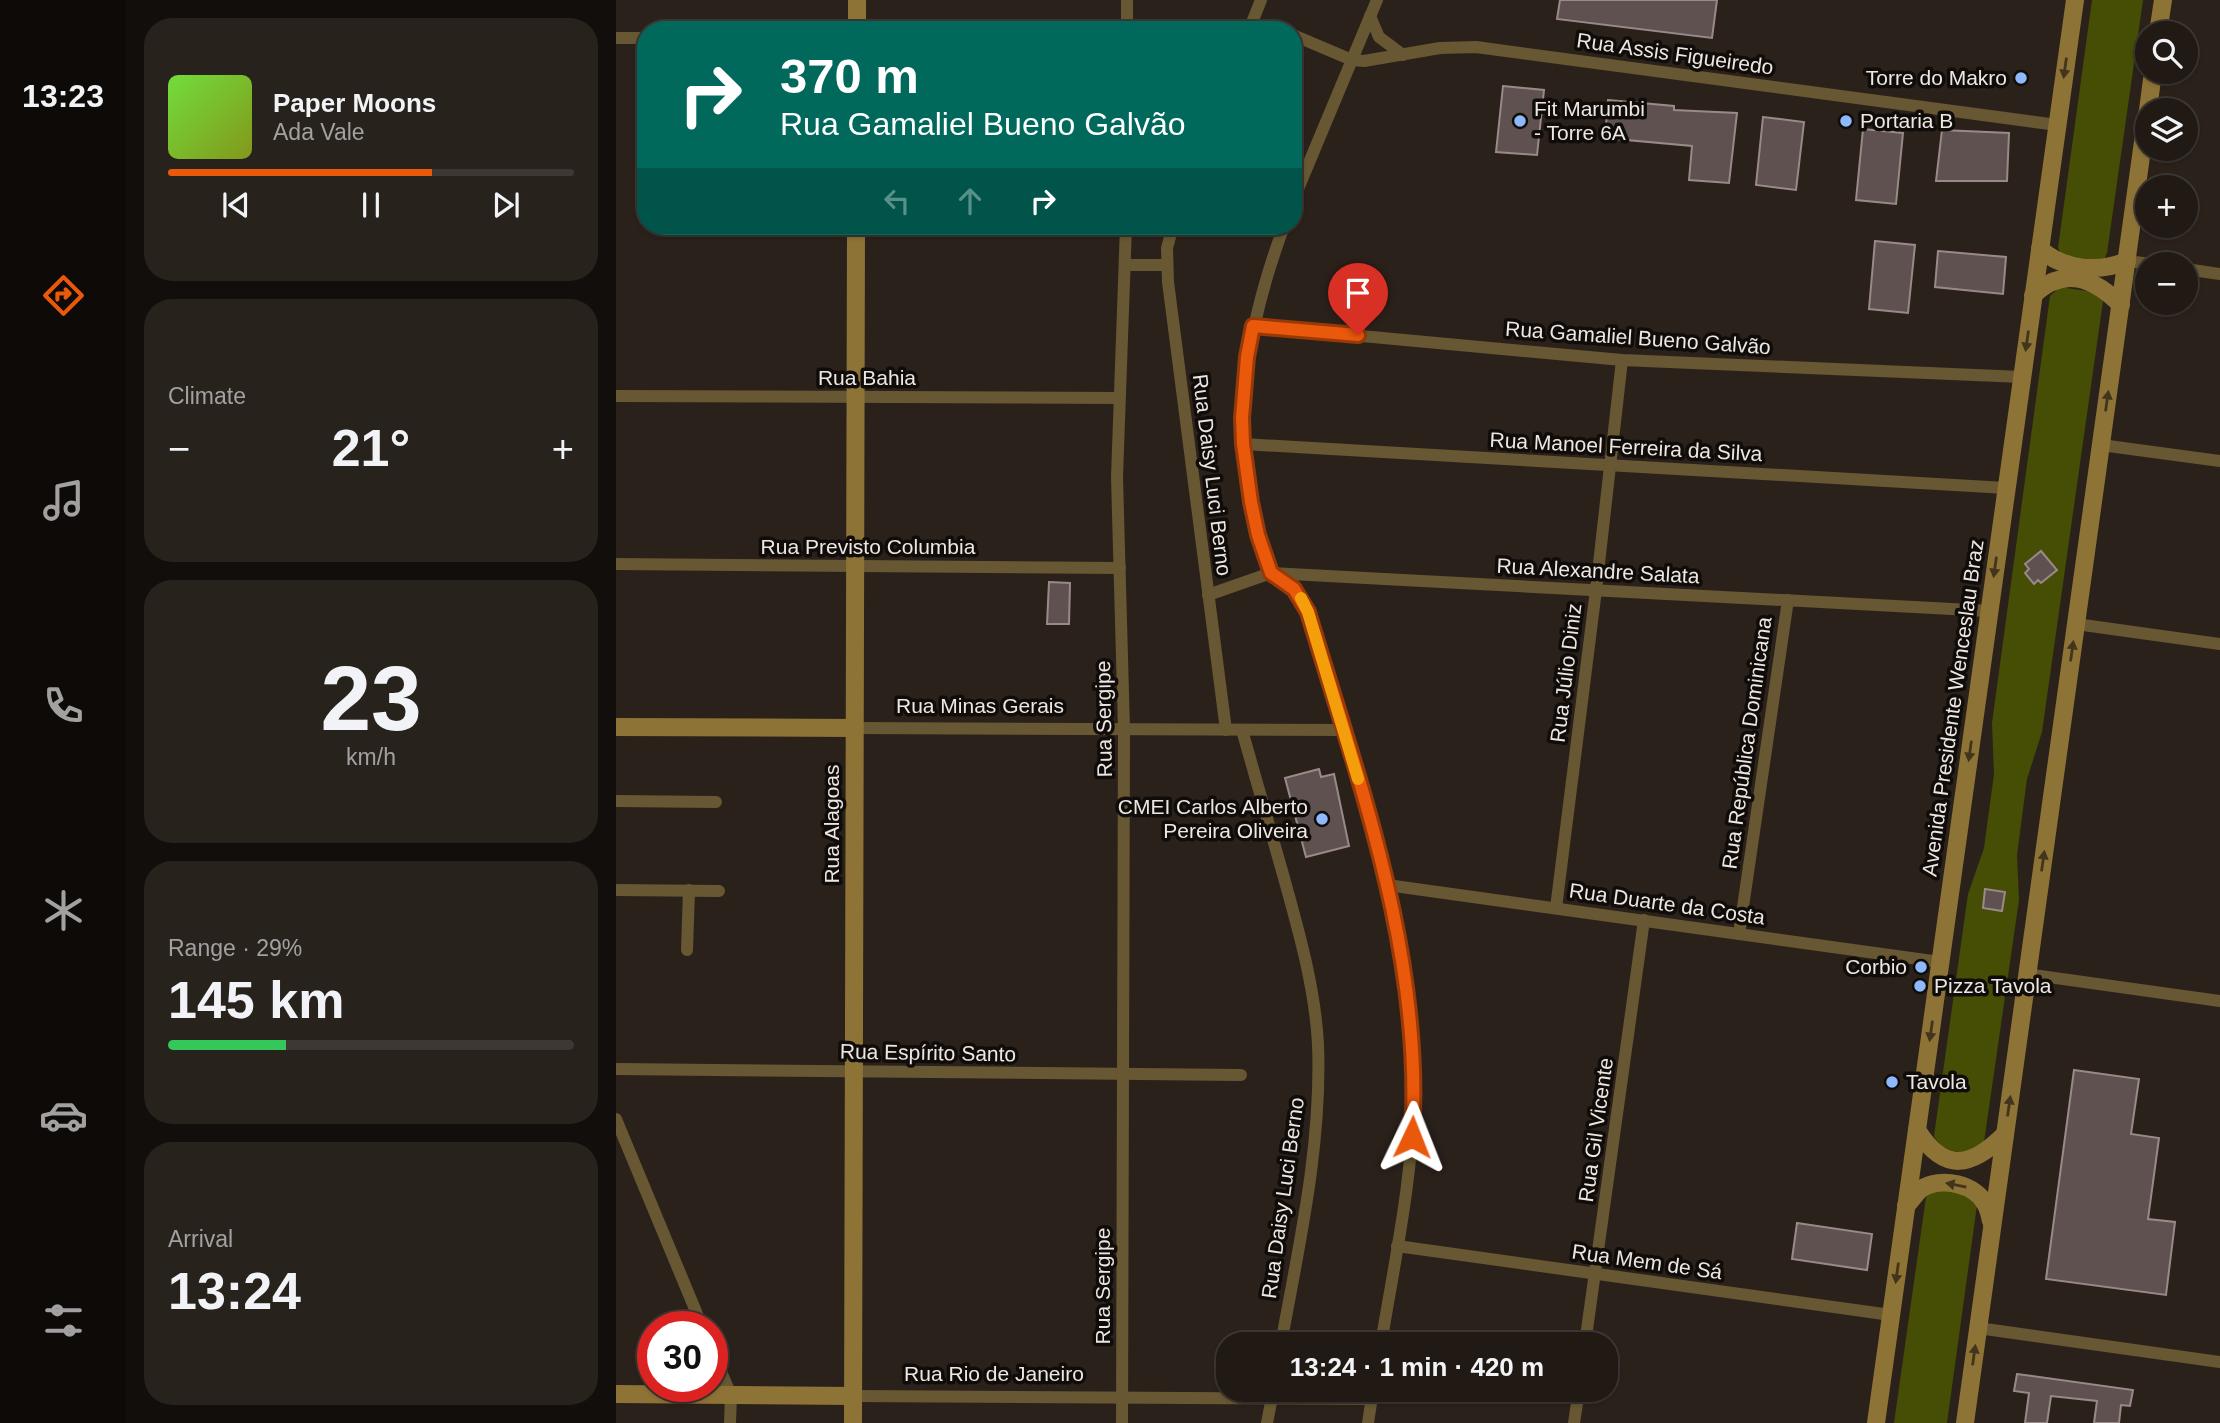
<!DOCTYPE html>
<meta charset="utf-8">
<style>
:root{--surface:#201914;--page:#28221d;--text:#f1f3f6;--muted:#a2a0a0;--line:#3d3834;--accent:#ea580c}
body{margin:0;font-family:Arial,sans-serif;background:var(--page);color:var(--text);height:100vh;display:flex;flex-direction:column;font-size:26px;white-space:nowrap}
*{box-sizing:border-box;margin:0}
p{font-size:23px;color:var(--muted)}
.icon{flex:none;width:38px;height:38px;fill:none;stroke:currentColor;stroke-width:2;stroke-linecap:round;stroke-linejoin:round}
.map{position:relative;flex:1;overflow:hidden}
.side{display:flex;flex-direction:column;gap:18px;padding:18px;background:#120e0b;width:490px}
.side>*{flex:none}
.top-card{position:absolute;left:21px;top:21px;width:665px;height:214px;border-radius:28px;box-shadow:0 2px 5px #0004,0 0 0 2px var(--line);background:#00695c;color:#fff;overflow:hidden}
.fabs{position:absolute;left:1519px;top:21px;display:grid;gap:14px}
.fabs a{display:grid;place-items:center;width:63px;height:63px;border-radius:50%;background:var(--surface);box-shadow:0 2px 5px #0004,0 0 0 2px var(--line);font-size:35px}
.speed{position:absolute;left:21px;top:1311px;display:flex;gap:14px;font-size:35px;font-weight:700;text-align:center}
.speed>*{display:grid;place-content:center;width:91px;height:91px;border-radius:50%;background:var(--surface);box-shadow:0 2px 5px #0004,0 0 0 2px var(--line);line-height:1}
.speed .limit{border:10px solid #d22;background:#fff;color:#111}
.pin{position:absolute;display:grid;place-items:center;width:60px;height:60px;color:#fff;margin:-72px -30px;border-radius:50% 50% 50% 0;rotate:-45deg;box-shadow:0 0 7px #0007}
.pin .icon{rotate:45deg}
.me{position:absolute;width:77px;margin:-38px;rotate:2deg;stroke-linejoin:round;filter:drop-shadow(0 0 5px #0008)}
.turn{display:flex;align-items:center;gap:24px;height:147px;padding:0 28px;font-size:32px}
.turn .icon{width:91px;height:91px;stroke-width:2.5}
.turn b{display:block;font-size:49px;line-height:60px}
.lanes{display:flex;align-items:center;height:66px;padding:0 28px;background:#0003;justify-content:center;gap:35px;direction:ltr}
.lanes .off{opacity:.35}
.big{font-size:52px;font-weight:600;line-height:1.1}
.side .widget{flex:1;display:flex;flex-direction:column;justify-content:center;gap:10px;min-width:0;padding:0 24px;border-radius:28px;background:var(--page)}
.side .dial{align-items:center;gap:0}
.dial b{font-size:91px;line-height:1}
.song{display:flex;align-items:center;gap:21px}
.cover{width:84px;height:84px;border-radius:10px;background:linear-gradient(135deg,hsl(100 70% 55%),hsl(70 70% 35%))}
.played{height:7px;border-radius:4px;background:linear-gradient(90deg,var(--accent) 65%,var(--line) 65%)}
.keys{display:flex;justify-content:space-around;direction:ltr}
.heat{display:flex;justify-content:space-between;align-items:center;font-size:38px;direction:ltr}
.charge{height:10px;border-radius:5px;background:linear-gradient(90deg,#34c759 29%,var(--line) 0)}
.trip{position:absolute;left:600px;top:1332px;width:402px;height:70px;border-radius:28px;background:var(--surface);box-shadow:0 2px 5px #0004,0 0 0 2px var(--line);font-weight:600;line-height:70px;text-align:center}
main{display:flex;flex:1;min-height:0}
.dock{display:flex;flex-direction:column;width:126px;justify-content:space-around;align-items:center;background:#0d0a08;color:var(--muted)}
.dock .icon{width:49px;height:49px}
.dock .current{color:var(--accent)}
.dock b{font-size:32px;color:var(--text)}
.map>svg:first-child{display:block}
.green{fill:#454e04}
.building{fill:#5e5150;stroke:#998a89;stroke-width:2}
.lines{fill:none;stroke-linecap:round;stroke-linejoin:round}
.street{stroke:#675732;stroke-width:12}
.secondary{stroke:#8e7336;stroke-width:18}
.oneway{fill:#42351b}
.route-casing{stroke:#983908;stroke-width:18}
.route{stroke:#ea580c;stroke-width:12}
.slow{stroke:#f59e0b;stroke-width:12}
.poi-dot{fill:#8eb9fd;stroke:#100c09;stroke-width:2.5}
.labels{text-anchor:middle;stroke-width:7;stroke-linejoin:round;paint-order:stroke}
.street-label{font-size:21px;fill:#ede7e3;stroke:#100c09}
.poi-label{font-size:21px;fill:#ede7e3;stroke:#100c09;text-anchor:start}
</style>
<main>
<nav class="dock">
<b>13:23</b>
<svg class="icon current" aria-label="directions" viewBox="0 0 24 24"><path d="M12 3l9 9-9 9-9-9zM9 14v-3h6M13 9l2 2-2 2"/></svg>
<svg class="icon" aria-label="music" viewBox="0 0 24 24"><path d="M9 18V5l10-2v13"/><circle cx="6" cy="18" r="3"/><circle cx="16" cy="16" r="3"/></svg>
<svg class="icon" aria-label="phone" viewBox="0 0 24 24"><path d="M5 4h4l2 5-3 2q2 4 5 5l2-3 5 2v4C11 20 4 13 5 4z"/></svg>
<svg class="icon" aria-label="climate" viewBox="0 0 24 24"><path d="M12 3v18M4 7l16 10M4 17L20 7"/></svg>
<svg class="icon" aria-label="car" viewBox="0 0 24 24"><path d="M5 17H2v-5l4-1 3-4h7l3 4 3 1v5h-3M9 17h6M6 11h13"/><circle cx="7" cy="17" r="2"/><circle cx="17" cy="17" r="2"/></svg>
<svg class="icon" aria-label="filters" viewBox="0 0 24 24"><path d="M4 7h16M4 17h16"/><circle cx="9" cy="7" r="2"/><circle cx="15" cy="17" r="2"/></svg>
</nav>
<section class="side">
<div class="widget">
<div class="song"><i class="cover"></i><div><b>Paper Moons</b><p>Ada Vale</p></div></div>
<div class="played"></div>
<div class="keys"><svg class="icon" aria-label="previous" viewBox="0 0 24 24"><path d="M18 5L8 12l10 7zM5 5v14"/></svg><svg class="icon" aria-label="pause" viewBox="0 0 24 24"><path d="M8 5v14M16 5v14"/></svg><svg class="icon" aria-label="next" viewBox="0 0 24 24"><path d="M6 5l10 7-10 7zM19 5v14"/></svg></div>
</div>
<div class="widget"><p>Climate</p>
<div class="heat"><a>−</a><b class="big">21°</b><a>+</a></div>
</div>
<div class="widget dial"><b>23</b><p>km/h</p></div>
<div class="widget"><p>Range · 29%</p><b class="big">145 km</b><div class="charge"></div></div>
<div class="widget"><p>Arrival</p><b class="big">13:24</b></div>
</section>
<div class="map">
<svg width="1604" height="1423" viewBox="0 0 1604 1423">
<rect width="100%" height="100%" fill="#2b211b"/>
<g class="green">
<path d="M1476 0H1527L1491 253 1489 258C1475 261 1458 258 1445 254L1442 248Z"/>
<path d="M1444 287 1478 292 1487 301 1426 732 1411 779 1401 855 1403 900 1368 1142 1351 1153C1336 1151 1326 1150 1318 1136L1352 894 1368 848 1378 774 1376 723 1434 296Z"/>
<polygon points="1318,1190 1345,1190 1361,1205 1331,1423 1278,1423 1310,1197"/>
</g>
<g class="building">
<polygon points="944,0 1101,0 1096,38 941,19"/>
<polygon points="887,86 928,90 921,155 880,152"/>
<polygon points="992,100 1058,106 1058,110 1121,113 1113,183 1073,180 1076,146 989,138"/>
<polygon points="1147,117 1188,122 1180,190 1140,185"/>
<polygon points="1247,129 1287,133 1280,204 1240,200"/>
<polygon points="1326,130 1393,133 1391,181 1320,181"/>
<polygon points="1259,241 1299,245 1292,313 1253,309"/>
<polygon points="1322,251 1390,257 1387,294 1319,287"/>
<polygon points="1425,551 1441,570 1425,583 1422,580 1418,584 1409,573 1413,569 1409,564"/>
<polygon points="433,582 454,583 453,624 431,624"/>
<polygon points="703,769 705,777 718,774 733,846 690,857 669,778"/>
<polygon points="1369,889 1389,892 1386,911 1367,908"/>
<polygon points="1458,1070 1523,1079 1515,1134 1543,1138 1532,1219 1559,1222 1550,1295 1430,1279"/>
<polygon points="1181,1223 1256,1234 1251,1270 1176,1259"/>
<polygon points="1401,1374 1517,1390 1514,1406 1505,1405 1503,1423 1478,1423 1481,1401 1435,1396 1431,1423 1409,1423 1413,1393 1398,1391"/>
</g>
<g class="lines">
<g class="street">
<polyline points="754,16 763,37 787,55"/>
<polyline points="511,30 511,0"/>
<polyline points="633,30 645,0"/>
<polyline points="677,35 736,60 748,61 824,48 860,47 1441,125"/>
<polyline points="0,38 30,38"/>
<polyline points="677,201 761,0"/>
<polyline points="557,226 551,248 552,282 610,730"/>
<path d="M668 226C633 321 615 413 637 514 641 532 645 553 654 570 663 586 681 587 693 612 738 767 797 924 798 1087 798 1173 779 1259 765 1344"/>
<polyline points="1511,261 1535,264"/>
<polyline points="510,265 550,265"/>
<polyline points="1570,269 1604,274"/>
<polyline points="637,326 1006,360 1406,377"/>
<polyline points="0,396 503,398"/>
<polyline points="627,444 1390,488"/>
<polyline points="1485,445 1604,461"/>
<polyline points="0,564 504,568"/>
<polyline points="592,595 655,573 1373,611"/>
<polyline points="1460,624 1604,644"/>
<polyline points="238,728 727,730"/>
<path d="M626 730C640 779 654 828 668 878 683 932 699 988 702 1044 706 1145 683 1245 665 1344"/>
<polyline points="0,801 100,802"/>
<polyline points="771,885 1324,962"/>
<polyline points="0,890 103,891"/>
<polyline points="940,908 980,590 1006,360"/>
<polyline points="1123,934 1172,600"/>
<polyline points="71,950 73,890"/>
<polyline points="1411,974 1604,1001"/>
<polyline points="0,1069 625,1075"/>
<polyline points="0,1119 86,1326"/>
<polyline points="781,1246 1275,1315"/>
<polyline points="1362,1328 1604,1362"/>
<polyline points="969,1344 1028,920"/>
<polyline points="96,1351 115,1395 114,1423"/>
<polyline points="237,1396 756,1399"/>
<polyline points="506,1423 508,729 501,477 510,226"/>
<polyline points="651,1423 657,1392"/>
<polyline points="752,1423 757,1390"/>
<polyline points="958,1423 963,1390"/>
</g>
<g class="secondary">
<polyline points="241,30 241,0"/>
<polyline points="1542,33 1547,0"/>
<polyline points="1532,110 1537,72"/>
<path d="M1424 249C1448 270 1482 273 1511 261"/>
<path d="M1417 295C1448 266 1477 277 1505 305"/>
<polyline points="0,727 238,728"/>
<path d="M1301 1130C1329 1174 1356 1167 1389 1134"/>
<path d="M1290 1206C1295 1201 1300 1193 1305 1189 1325 1176 1360 1184 1370 1205 1372 1209 1374 1216 1375 1221"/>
<polyline points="0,1394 237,1396"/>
<polyline points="237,1423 240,226"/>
<polyline points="1260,1423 1459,0"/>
<polyline points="1349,1423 1531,113"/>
</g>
</g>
<defs><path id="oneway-solid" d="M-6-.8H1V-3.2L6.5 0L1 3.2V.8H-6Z" transform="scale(1.75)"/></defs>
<g class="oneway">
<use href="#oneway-solid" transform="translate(1449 68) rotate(98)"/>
<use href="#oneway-solid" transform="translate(1411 341) rotate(98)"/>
<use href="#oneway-solid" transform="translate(1491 401) rotate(-82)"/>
<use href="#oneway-solid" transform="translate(1379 567) rotate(98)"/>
<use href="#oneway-solid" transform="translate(1456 651) rotate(-82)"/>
<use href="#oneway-solid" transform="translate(1354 751) rotate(98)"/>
<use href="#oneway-solid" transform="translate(1427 861) rotate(-82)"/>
<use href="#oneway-solid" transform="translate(1315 1031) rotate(98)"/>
<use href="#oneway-solid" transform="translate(1393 1106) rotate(-82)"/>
<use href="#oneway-solid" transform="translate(1340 1185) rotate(-169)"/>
<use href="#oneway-solid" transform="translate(1281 1273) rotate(98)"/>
<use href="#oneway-solid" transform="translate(1358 1355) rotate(-82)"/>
</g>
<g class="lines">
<g class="route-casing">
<path id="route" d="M742 335 637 326 631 357 626 418 627 444 635 502 642 535 655 573 678 589 692 612C743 783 808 956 796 1137"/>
</g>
<use href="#route" class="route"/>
<polyline class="slow" points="685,598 692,612 742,779"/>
</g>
<g class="poi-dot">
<circle cx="1405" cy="78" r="7"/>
<circle cx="904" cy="121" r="7"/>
<circle cx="1230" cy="121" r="7"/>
<circle cx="706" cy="819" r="7"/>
<circle cx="1305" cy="967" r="7"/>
<circle cx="1304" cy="986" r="7"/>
<circle cx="1276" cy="1082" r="7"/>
</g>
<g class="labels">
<g class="street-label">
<text transform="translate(1059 54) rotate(8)" y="7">Rua Assis Figueiredo</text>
<text transform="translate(1022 338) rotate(4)" y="7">Rua Gamaliel Bueno Galvão</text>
<text x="251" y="385">Rua Bahia</text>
<text transform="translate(1010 447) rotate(3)" y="7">Rua Manoel Ferreira da Silva</text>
<text transform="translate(596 475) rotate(83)" y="7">Rua Daisy Luci Berno</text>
<text x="252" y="554">Rua Previsto Columbia</text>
<text transform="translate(982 571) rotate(3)" y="7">Rua Alexandre Salata</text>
<text transform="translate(950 673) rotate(-83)" y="7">Rua Júlio Diniz</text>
<text x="364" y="713">Rua Minas Gerais</text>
<text transform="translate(1337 708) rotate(-82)" y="7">Avenida Presidente Wenceslau Braz</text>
<text transform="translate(488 719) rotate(-91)" y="7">Rua Sergipe</text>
<text transform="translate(1131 743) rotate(-82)" y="7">Rua República Dominicana</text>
<text transform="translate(216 824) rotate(-90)" y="7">Rua Alagoas</text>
<text transform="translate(1051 904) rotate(8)" y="7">Rua Duarte da Costa</text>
<text transform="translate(312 1053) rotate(1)" y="7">Rua Espírito Santo</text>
<text transform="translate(980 1130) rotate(-82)" y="7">Rua Gil Vicente</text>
<text transform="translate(667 1198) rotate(-82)" y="7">Rua Daisy Luci Berno</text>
<text transform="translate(1031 1262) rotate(8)" y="7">Rua Mem de Sá</text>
<text transform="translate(487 1286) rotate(-90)" y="7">Rua Sergipe</text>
<text x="378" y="1381">Rua Rio de Janeiro</text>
</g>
<g class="poi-label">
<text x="1391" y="85" text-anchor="end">Torre do Makro</text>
<text x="918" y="116">Fit Marumbi<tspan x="918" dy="24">- Torre 6A</tspan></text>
<text x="1244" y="128">Portaria B</text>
<text x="692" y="814" text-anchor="end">CMEI Carlos Alberto<tspan x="692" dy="24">Pereira Oliveira</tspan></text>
<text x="1291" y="974" text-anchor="end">Corbio</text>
<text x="1318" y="993">Pizza Tavola</text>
<text x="1290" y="1089">Tavola</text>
</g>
</g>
</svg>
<div class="fabs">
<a><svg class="icon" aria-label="search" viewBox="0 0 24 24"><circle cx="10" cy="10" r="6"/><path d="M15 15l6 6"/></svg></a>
<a><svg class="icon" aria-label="layers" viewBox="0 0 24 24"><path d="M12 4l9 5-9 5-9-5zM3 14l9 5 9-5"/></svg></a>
<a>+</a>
<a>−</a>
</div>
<div class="speed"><div class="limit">30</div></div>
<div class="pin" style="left:742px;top:335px;background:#d93025"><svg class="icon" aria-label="arrive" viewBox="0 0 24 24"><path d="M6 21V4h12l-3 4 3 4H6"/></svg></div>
<svg class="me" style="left:796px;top:1137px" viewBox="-20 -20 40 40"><path d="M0-17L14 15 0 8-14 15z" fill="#ea580c" stroke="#fff" stroke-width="4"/></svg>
<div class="trip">13:24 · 1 min · 420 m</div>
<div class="top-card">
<div class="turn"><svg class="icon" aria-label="right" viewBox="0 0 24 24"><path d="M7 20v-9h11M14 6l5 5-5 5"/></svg><div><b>370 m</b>Rua Gamaliel Bueno Galvão</div></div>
<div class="lanes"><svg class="icon off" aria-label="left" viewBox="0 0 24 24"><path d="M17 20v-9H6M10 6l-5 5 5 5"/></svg><svg class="icon off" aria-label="ahead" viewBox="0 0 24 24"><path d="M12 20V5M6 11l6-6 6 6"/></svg><svg class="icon" aria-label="right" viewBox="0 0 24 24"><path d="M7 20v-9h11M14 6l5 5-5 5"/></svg></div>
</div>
</div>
</main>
